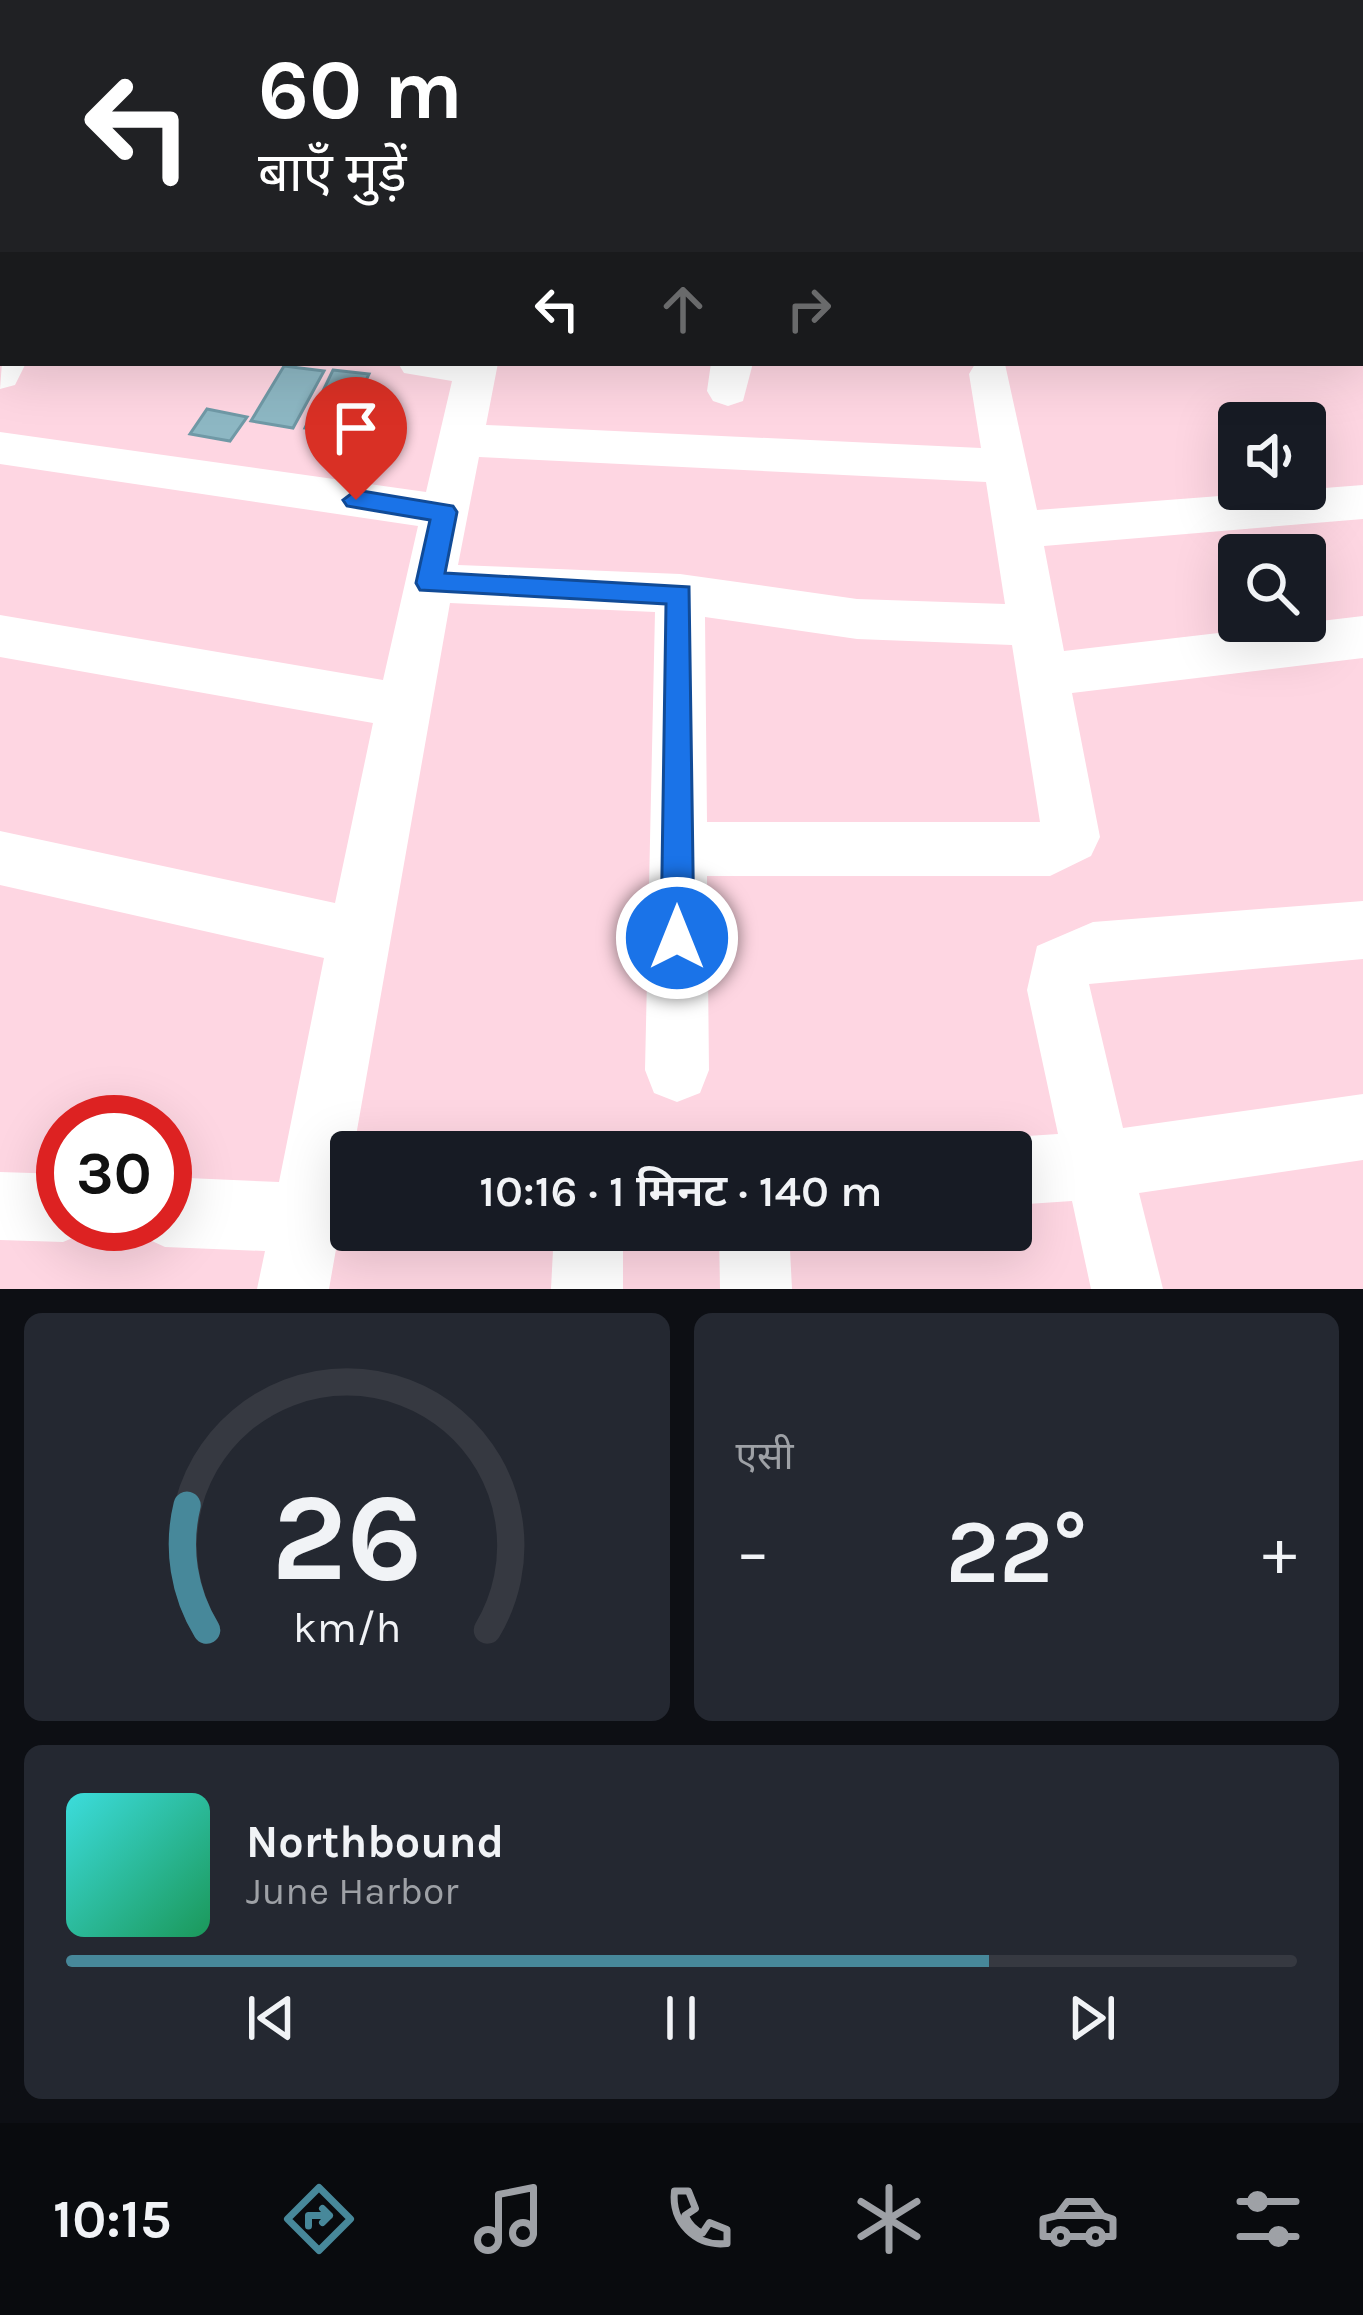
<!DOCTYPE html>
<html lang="hi">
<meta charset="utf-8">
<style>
:root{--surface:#171b24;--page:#242831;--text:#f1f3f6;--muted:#9ea1a6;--line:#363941;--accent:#47889a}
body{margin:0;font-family:Karla,"Noto Sans Devanagari",sans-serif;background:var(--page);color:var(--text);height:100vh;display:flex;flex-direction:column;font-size:45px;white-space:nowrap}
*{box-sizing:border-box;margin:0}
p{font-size:39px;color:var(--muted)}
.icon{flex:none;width:66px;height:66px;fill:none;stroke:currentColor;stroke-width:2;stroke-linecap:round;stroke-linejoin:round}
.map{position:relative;height:1289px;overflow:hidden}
.side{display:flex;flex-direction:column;gap:24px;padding:24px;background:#0d0f14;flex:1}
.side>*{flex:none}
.guide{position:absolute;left:0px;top:0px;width:1365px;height:366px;box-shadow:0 12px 48px #0002;background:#202124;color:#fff;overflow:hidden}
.tools{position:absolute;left:1218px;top:402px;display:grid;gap:24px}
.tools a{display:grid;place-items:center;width:108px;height:108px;border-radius:12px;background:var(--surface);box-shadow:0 12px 48px #0002;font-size:60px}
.speed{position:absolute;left:36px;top:1095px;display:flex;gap:24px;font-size:60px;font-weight:700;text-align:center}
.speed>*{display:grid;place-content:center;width:156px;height:156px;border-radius:50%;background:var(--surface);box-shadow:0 12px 48px #0002;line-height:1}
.speed .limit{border:18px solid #d22;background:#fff;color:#111}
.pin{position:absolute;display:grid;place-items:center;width:102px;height:102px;color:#fff;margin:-123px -51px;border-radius:50% 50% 50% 0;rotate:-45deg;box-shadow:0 0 12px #0007}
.pin .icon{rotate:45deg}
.me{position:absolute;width:132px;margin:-66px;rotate:0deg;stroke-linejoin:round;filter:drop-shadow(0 0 9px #0008)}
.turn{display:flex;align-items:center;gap:42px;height:252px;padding:0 60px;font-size:54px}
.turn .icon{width:156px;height:156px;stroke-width:2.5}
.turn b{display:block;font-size:84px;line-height:102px}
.lanes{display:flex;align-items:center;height:114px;padding:0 60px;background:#0003;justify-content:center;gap:60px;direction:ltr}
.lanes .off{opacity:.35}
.big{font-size:90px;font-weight:600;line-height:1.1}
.side .tile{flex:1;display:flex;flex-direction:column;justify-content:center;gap:18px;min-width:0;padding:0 42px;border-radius:18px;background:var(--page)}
.side .dial{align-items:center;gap:0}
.dial svg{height:312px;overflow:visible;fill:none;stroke:var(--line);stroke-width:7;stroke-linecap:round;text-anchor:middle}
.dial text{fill:var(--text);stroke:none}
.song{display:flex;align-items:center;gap:36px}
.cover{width:144px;height:144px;border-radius:18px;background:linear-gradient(135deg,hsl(180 70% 55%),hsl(150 70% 35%))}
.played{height:12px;border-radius:6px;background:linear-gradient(90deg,var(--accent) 75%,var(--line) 75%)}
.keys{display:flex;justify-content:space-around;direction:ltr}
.heat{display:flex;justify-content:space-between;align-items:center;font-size:66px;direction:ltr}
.side .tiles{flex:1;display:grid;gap:24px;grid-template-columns:1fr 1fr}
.tile:last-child{grid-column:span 2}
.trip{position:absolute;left:330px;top:1131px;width:702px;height:120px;border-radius:12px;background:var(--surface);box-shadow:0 12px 48px #0002;font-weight:600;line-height:120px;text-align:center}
.tabs{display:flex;height:192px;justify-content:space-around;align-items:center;background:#090b0e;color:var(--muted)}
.tabs .icon{width:84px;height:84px}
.tabs .on{color:var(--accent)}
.tabs b{font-size:54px;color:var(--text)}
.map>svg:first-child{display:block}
.building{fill:#8db7c3;stroke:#7099a6;stroke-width:3}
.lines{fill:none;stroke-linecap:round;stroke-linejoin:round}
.minor{fill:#fff;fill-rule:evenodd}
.route{fill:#1a73e8;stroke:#114b97;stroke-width:3}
</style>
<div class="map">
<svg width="1363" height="1289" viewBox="0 0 1363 1289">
<rect width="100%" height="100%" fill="#fed6e2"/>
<g class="building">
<polygon points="284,366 324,371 293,428 251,421"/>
<polygon points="333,370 369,374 342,432 305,428"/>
<polygon points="207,409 247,417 230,441 190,434"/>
</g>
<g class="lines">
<g class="minor">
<polygon points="538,0 599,0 601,3 540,3"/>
<polygon points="1043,0 1097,0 1099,3 1045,3"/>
<rect x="1142" y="0" width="30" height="3"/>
<rect x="0" y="18" width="3" height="25"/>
<rect x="1362" y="20" width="1" height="18"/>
<rect x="1362" y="83" width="1" height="20"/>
<rect x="0" y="132" width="3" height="22"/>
<rect x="1362" y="142" width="1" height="22"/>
<rect x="1362" y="224" width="1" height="24"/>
<rect x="0" y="264" width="3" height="25"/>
<polygon points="3,349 3,363 26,363 15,385 0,389"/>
<path d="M398 363H498L486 425 981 448 969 374 975 364H1005L1037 510 1363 485V519L1044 546 1064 651 1363 616V658L1072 693 1100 837 1091 856 1050 876H707L709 1070 700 1093 677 1102 654 1093 645 1070 655 612 450 603 329 1289H257L265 1251 165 1247 141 1236 135 1224H165V1177L279 1182 324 958 0 885V831L335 903 373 723 0 657V615L383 680 418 526 0 464V432L426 492 452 381 404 373ZM479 457 986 482 1005 604 857 599 680 574 458 565ZM705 617 857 639 1012 645 1040 822H707Z"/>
<polygon points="711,363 753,363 743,401 728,406 713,401 707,391"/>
<polygon points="1363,901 1363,959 1089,984 1123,1128 1363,1094 1363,1160 1139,1193 1163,1289 1091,1289 1072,1201 1011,1205 1011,1152 985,1152 1011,1137 1058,1134 1027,990 1037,946 1093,922"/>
<polygon points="0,1172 63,1174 63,1224 91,1224 87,1232 63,1242 0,1240"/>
<polygon points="561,1230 615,1230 623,1250 623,1289 551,1289 553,1250"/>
<polygon points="719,1230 789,1230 792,1289 720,1289"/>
</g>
</g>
<polygon class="route" points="356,490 453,506 457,512 445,573 689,587 694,938 689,949 677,953 666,949 661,938 666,604 420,590 416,583 430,520 347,506 343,500"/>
</svg>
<div class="tools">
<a><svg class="icon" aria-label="sound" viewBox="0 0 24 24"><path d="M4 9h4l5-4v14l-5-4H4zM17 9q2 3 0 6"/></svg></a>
<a><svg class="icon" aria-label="search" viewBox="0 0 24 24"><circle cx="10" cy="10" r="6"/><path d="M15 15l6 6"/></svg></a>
</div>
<div class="speed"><div class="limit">30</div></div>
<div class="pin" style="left:356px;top:500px;background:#d93025"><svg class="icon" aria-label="arrive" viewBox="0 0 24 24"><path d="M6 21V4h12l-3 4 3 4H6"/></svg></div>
<svg class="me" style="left:677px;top:938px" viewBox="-20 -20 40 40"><circle r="17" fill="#1a73e8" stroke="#fff" stroke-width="3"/><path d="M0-11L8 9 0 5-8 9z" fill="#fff"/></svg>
<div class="trip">10:16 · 1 मिनट · 140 m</div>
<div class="guide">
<div class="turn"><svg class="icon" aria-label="left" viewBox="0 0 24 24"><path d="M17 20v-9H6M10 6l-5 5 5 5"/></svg><div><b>60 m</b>बाएँ मुड़ें</div></div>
<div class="lanes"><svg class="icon" aria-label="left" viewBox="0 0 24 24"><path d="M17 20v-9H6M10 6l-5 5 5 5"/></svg><svg class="icon off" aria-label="ahead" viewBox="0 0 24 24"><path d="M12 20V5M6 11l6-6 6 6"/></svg><svg class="icon off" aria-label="right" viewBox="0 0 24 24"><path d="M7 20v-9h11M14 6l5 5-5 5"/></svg></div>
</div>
</div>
<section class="side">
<div class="tiles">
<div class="tile dial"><svg viewBox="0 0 100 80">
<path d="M14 69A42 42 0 1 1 86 69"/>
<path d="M14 69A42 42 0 0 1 9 37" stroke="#47889a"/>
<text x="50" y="56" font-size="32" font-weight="700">26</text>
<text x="50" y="72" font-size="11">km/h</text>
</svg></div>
<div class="tile"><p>एसी</p>
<div class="heat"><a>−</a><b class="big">22°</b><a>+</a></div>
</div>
<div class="tile">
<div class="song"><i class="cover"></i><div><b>Northbound</b><p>June Harbor</p></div></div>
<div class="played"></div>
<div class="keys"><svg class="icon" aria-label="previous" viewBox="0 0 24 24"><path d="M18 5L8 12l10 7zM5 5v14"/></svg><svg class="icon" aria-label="pause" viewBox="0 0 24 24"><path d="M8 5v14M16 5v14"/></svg><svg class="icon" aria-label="next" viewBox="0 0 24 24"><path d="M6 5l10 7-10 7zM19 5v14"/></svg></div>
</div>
</div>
</section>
<nav class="tabs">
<b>10:15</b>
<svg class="icon on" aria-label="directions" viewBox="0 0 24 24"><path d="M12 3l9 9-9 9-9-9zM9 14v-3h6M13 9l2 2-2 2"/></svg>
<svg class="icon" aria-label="music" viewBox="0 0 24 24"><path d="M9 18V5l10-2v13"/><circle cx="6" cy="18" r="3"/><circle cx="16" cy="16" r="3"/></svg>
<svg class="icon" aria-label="phone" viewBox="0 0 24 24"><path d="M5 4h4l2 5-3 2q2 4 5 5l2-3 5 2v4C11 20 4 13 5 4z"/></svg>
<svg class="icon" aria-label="climate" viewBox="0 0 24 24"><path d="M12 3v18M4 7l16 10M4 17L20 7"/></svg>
<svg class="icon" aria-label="car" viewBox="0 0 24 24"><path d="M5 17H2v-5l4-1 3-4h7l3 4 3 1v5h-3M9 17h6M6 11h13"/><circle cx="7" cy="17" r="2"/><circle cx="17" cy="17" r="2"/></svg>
<svg class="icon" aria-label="filters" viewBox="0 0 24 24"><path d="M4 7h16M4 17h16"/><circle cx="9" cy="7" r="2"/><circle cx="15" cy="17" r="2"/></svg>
</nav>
